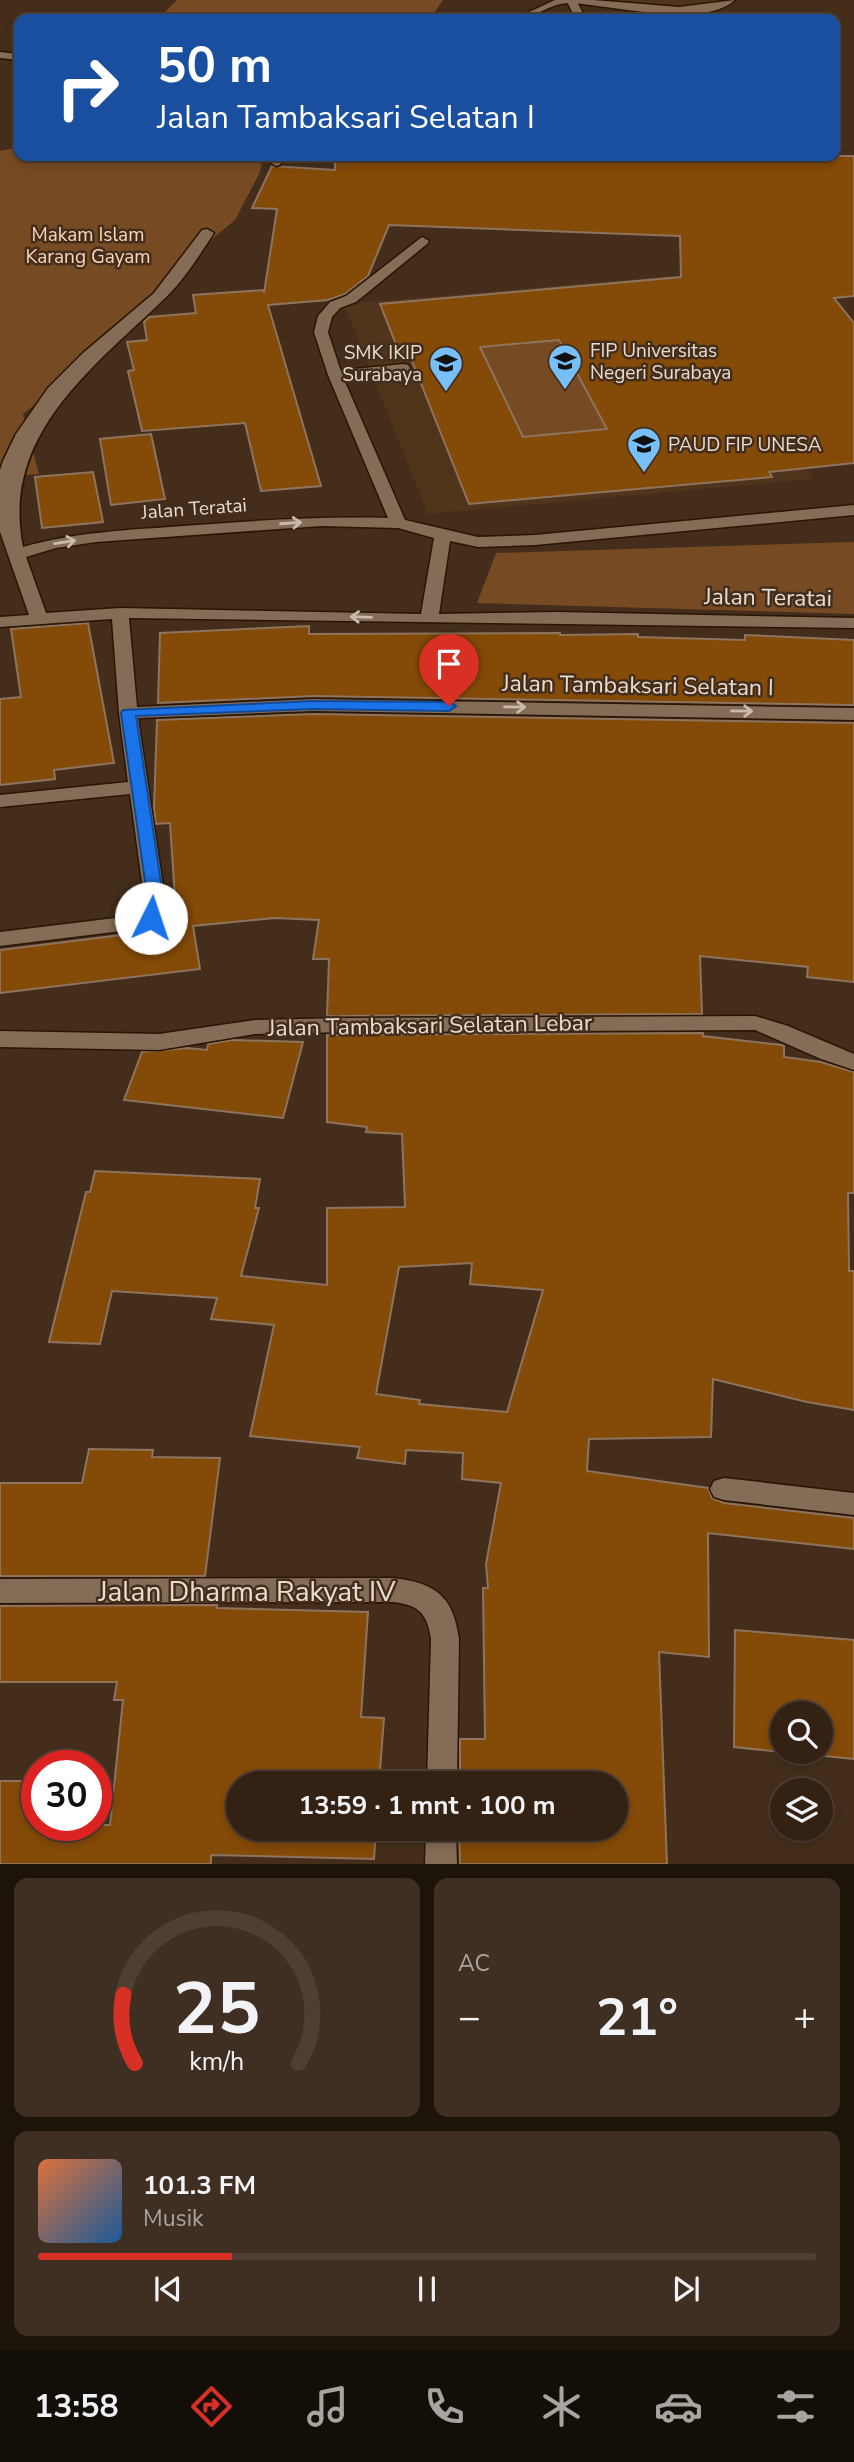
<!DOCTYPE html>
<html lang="id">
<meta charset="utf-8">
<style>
:root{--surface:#332214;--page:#3e2f22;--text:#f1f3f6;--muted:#a9a4a0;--line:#4e3f34;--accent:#d93025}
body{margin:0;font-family:"Nunito Sans",sans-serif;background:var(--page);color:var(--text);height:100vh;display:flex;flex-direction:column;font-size:26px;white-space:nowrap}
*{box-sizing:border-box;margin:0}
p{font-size:23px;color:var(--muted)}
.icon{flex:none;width:38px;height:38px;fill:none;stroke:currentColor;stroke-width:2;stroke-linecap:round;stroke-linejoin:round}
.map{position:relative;height:1864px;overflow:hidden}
.side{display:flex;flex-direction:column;gap:14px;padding:14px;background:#1c130b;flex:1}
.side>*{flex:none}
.hud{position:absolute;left:14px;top:14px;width:826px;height:147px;border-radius:14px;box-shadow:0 4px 10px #0003,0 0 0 2px var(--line);background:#1a4fa0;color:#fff;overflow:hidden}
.buttons{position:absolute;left:770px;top:1701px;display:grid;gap:14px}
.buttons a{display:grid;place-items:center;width:63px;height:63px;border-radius:50%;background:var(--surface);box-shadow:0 4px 10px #0003,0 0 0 2px var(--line);font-size:35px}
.speed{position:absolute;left:21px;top:1750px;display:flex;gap:14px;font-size:35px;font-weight:700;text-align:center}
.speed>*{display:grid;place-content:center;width:91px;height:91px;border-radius:50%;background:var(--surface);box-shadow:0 4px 10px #0003,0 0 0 2px var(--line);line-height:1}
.speed .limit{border:10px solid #d22;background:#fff;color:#111}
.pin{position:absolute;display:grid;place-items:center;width:60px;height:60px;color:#fff;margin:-72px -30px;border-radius:50% 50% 50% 0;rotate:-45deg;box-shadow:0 0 7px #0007}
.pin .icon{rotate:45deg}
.me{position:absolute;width:77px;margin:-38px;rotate:4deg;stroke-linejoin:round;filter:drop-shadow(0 0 5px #0008)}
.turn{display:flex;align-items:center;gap:24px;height:147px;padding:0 28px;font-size:32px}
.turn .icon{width:91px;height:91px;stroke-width:2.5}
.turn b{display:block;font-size:49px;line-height:60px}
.big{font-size:52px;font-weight:700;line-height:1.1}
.side .card{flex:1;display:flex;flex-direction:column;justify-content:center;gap:10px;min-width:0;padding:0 24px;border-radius:14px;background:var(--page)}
.side .dial{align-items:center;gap:0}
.dial svg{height:182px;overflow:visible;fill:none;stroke:var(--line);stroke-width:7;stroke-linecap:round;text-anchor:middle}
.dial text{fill:var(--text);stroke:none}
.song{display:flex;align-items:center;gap:21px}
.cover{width:84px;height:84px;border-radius:10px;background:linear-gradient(135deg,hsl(20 70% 55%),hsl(210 70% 35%))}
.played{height:7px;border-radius:4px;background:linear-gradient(90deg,var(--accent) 25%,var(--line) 25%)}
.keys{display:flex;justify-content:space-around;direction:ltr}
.heat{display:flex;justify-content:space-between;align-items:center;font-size:38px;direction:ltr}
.side .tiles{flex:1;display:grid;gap:14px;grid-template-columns:1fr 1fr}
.card:last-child{grid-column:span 2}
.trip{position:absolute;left:226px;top:1771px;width:402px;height:70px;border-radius:35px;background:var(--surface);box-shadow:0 4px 10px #0003,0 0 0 2px var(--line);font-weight:700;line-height:70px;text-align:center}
.menu{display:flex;height:112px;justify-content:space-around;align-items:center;background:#140e08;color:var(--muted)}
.menu .icon{width:49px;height:49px}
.menu .current{color:var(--accent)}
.menu b{font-size:32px;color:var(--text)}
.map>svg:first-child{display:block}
.built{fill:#50351c}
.green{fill:#764b24}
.building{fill:#844a07;stroke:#8e745f;stroke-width:2;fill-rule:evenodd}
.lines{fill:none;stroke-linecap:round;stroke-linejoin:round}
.service-casing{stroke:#291503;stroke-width:3}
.minor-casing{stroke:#291503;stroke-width:3}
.service{fill:#856c57;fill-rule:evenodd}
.minor{fill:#856c57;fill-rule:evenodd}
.oneway{stroke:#ccbaac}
.route{fill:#1a73e8;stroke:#114b97;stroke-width:2}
.labels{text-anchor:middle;stroke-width:5;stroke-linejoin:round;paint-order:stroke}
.far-park-label{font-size:19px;fill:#fbd8bc;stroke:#442e1b}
.far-poi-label{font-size:19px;fill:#eadcd1;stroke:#442e1b;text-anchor:start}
.far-street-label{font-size:19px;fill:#eadcd1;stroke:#442e1b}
.street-label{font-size:23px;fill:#eadcd1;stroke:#442e1b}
.near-street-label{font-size:28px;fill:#eadcd1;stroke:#442e1b}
</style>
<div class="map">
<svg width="854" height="1864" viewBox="0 0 854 1864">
<rect width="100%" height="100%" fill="#442e1b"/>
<g class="built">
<polygon points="601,0 718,0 717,4 698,7"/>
<polygon points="673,276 813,479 428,514 344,304"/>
</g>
<g class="green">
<polygon points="177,0 443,0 430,19 158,19"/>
<polygon points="19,147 19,156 263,156 260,172 235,220 184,262 150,309 23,414 39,474 1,477 0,483 0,151"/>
<polygon points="662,331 717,419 523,437 480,347"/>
<polygon points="854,542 854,614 477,603 496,553"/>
</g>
<g class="building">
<path d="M335 156H854V296L834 298 854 323V463L769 472 772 477 469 504 410 356 401 357 380 304 681 277 680 236 389 225 368 276 345 294 328 300 268 305 321 486 261 491 245 423 142 431 128 371 134 370 127 342 147 340 144 322 149 317 196 313 193 295 264 290V293L277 209 252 208 272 166 335 170ZM559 340 607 429 523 437 480 347Z"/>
<polygon points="151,434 165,499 111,505 100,439"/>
<polygon points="93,472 103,522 42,528 35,477"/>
<polygon points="88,623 114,763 54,770 55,779 0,785 0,699 21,697 11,629"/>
<polygon points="309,626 309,634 560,633 560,635 638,634 638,637 745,640 745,635 854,640 854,705 313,696 158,703 160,633"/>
<polygon points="313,714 854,723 854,982 807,977 808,967 700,956 702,1014 327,1016 329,959 313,959 319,920 275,918 193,926 200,969 0,993 0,950 177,928 170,823 156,824 154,808 157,720"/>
<path d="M703 1033V1036L782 1045 784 1046V1057L821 1062 854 1072V1193H848L849 1271H854V1410L807 1402 713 1379 711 1437 589 1439 587 1471 708 1488 712 1498 724 1503 854 1518V1549L708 1533 709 1657 659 1652 667 1864H460L459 1829H616V1783H460V1739H485L483 1588H488L486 1564 501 1483 462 1479 463 1453 406 1450 405 1464 357 1458 360 1447 250 1436 274 1325 211 1319 217 1298 112 1291 100 1344 49 1342 86 1192H90L95 1171 260 1179 255 1208H259L241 1276 327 1285V1208L405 1207 402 1134 366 1132 367 1127 327 1122V1035ZM472 1263 470 1284 543 1290 507 1412 419 1404 420 1400 376 1394 399 1267Z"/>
<polygon points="232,1040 303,1042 283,1118 124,1100 142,1052 187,1048 207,1050 208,1044"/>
<polygon points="89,1449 153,1450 152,1457 220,1458 205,1576 0,1576 0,1483 82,1483"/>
<polygon points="217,1605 217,1608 368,1612 361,1717 384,1718 379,1783 238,1783 238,1829 376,1829 374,1859 211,1855 211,1864 0,1864 0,1781 37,1781 37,1825 110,1825 123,1700 114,1700 117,1682 0,1682 0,1606"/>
<polygon points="735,1630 854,1640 854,1759 784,1752 821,1752 821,1713 782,1713 782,1752 734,1747"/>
</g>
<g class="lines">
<g class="service-casing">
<g id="service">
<polygon points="566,0 576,0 586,19 576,19"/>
<polygon points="273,156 285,156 280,165 276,166 270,162"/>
<polygon points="403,364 408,365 410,368 408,371 335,379 328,375 335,371"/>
</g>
</g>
<g class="minor-casing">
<g id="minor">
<path d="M555 0H593L679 7 735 0C704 29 610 5 570 3 551 2 534 20 514 19Z"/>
<polygon points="0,52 19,54 19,60 0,58"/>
<path d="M207 229 214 233C198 257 183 282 162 301 94 367 0 435 23 547 75 532 129 530 183 526 251 521 319 516 388 518L328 375 314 332 318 316 330 302 346 296 422 237 429 241 427 244 356 302 340 308 332 317 328 332 342 375 405 520 478 537 535 535 854 505V515L535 545 478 547 450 541 439 614 558 612 854 618V628L129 618 137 707 313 699 854 708V720L313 711 138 718 167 913 153 926 146 928 0 946V932L140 915 146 911 130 794 0 807V795L128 782 119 713 112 619 0 627V617L29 615 0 532V470L3 461 16 434 48 388 83 353 154 293 202 230ZM321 526 398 528 434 538 421 614 120 608 46 613 26 557 56 548 96 542Z"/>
<polygon points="755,1016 788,1026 854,1054 854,1070 821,1059 755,1030 347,1032 255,1034 159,1050 0,1047 0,1031 159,1034 255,1020 347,1018"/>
<polygon points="724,1478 854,1493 854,1515 724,1500 714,1497 710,1489 714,1481"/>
<path d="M393 1578C436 1583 453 1596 459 1639L457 1783H427L431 1639C427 1613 419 1605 393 1602L0 1603V1579Z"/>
<polygon points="426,1829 456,1829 457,1864 425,1864"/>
</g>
</g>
<use href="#service" class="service"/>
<use href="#minor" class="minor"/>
</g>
<defs><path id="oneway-shaft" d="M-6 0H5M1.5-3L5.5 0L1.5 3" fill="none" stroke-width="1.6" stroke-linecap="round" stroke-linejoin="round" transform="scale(1.75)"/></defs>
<g class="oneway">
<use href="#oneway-shaft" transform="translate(291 523) rotate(-4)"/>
<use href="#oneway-shaft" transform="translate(65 542) rotate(-9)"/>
<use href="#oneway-shaft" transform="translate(361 617) rotate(-178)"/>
<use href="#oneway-shaft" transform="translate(515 707) rotate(1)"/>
<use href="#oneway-shaft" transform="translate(742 711) rotate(1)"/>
</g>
<polygon class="route" points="313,701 449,702 456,706 449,711 313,709 136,716 165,909 157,922 145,922 143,918 149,909 121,713 123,710"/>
<defs>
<g id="university-pin" transform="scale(1.75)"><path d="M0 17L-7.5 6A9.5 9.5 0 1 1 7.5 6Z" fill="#77c0f7" stroke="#442e1b"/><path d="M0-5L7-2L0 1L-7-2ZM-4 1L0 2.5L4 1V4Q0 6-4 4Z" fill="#111"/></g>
<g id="school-pin" transform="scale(1.75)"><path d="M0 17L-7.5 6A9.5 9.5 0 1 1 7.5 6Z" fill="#77c0f7" stroke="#442e1b"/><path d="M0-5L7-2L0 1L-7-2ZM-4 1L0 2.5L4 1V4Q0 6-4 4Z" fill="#111"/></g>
</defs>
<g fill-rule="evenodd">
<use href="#university-pin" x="565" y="361"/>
<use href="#school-pin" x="446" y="363"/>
<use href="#school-pin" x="644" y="444"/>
</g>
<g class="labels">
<g class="far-park-label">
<text x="88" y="241">Makam Islam<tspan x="88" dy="22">Karang Gayam</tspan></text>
</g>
<g class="far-poi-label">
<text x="590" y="357">FIP Universitas<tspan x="590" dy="22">Negeri Surabaya</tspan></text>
<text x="422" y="359" text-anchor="end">SMK IKIP<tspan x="422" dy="22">Surabaya</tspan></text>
<text x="668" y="451">PAUD FIP UNESA</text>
</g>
<g class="far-street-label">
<text transform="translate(194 508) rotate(-4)" y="7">Jalan Teratai</text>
</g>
<g class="street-label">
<text transform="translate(768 597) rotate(1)" y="8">Jalan Teratai</text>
<text transform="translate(638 685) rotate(1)" y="8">Jalan Tambaksari Selatan I</text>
<text transform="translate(430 1025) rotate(-1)" y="8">Jalan Tambaksari Selatan Lebar</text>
</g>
<g class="near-street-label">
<text x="247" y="1601">Jalan Dharma Rakyat IV</text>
</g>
</g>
</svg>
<div class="buttons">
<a><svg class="icon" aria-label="search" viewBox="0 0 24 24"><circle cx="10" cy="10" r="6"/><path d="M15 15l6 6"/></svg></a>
<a><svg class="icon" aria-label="layers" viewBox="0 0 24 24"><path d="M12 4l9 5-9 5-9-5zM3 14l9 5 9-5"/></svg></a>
</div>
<div class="speed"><div class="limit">30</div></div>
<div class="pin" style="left:449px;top:706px;background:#d93025"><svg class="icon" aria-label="arrive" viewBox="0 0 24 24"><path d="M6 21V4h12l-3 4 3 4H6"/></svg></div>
<svg class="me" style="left:151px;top:918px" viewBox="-20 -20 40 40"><circle r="19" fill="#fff"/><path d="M0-13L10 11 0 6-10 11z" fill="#1a73e8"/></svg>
<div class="trip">13:59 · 1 mnt · 100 m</div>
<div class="hud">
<div class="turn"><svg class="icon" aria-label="right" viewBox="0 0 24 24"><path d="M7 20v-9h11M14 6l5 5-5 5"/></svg><div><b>50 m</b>Jalan Tambaksari Selatan I</div></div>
</div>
</div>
<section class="side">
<div class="tiles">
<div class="card dial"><svg viewBox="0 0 100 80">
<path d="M14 69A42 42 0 1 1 86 69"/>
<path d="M14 69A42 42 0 0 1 9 39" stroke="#d93025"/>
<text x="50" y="56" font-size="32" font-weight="700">25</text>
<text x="50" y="72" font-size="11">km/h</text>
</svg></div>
<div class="card"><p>AC</p>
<div class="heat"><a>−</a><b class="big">21°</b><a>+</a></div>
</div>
<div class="card">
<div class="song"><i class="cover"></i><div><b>101.3 FM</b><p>Musik</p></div></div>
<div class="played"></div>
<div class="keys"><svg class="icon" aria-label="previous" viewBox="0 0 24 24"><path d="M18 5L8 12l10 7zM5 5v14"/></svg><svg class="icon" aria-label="pause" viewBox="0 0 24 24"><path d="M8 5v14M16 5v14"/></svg><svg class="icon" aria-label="next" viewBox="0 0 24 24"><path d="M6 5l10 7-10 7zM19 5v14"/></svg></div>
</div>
</div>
</section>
<nav class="menu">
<b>13:58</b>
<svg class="icon current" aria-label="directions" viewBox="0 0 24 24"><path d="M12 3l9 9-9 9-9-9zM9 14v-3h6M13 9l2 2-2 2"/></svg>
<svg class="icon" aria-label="music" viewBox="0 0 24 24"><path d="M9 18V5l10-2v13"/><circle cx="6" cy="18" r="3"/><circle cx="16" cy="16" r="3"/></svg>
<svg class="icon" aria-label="phone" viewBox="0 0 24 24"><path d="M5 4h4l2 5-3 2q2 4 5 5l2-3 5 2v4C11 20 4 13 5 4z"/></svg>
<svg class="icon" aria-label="climate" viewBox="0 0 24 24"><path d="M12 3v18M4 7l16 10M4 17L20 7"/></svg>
<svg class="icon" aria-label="car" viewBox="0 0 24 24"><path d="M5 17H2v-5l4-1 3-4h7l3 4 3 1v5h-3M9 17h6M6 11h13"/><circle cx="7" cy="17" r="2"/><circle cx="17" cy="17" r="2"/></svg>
<svg class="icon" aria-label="filters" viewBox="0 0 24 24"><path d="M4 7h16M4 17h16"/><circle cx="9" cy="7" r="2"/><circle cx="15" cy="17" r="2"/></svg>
</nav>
